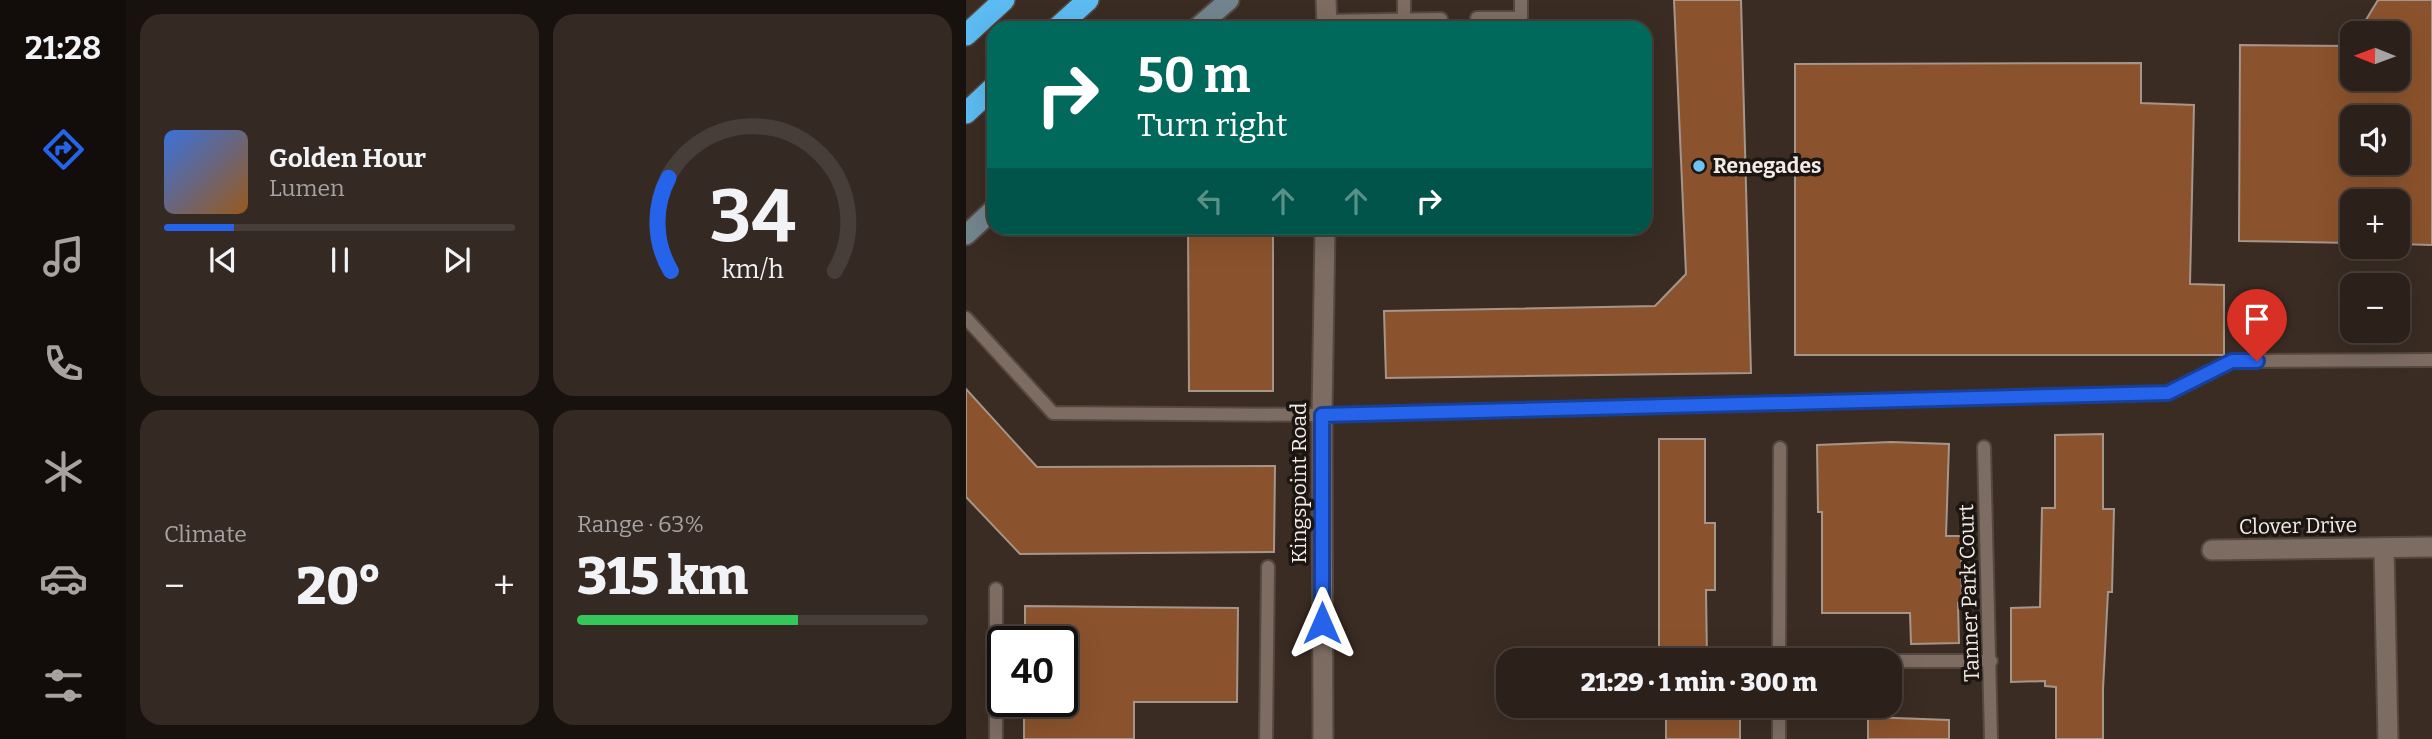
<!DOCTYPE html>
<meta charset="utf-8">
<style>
:root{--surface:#2c211a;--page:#342923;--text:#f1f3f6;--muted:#a6a3a2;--line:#483e39;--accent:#2563eb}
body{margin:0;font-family:Bitter,serif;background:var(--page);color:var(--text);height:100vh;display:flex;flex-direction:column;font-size:26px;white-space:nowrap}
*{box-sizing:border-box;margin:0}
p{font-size:23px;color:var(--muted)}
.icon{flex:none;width:38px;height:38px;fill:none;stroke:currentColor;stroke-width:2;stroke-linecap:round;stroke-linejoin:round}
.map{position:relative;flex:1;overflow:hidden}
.details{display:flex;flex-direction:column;gap:14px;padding:14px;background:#18120e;width:840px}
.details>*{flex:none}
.hud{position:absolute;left:21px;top:21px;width:665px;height:214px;border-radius:21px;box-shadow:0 7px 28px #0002,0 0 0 2px var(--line);background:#00695c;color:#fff;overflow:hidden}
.needle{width:46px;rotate:271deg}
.buttons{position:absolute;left:1374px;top:21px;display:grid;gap:14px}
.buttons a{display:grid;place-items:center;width:70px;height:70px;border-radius:14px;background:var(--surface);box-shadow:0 7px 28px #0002,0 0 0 2px var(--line);font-size:35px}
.speed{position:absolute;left:21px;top:626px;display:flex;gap:14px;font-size:35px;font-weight:700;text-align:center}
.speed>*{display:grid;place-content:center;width:91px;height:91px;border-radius:50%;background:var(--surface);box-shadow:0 7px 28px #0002,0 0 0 2px var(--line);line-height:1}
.speed .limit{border:4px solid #111;border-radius:10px;background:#fff;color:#111}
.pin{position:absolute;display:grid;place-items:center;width:60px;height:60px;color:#fff;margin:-72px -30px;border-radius:50% 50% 50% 0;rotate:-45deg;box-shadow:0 0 7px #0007}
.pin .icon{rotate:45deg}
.me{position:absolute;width:77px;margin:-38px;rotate:0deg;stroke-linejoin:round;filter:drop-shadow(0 0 5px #0008)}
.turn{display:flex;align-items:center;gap:24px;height:147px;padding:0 35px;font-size:32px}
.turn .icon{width:91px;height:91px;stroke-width:2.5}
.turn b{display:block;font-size:49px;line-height:60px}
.lanes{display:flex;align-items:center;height:66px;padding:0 35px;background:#0003;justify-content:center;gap:35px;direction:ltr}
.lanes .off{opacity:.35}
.big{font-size:52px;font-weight:800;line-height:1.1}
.details .tile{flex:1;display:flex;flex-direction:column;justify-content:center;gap:10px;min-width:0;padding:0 24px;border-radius:21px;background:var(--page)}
.details .dial{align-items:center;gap:0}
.dial svg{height:182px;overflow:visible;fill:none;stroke:var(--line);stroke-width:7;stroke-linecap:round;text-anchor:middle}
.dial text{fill:var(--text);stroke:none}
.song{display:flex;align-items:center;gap:21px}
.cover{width:84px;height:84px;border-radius:10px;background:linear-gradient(135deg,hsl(220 70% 55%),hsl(30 70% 35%))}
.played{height:7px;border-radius:4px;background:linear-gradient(90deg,var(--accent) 20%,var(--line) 20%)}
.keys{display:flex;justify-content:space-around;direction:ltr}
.heat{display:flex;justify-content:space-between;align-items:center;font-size:38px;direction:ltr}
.charge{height:10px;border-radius:5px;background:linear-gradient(90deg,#34c759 63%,var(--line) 0)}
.details .tiles{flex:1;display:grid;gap:14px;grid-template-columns:repeat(2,1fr)}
.trip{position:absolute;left:530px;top:648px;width:406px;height:70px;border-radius:21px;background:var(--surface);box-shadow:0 7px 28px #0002,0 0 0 2px var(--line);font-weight:800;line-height:70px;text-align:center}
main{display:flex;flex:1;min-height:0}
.menu{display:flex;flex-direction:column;width:126px;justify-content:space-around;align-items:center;background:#120d0a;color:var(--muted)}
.menu .icon{width:49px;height:49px}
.menu .on{color:var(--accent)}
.menu b{font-size:32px;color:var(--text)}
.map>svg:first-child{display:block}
.building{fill:#8b532d;stroke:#a6958a;stroke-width:2;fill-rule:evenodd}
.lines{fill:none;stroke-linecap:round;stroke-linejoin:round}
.service-casing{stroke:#544840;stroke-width:16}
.minor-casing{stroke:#544840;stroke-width:23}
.tertiary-casing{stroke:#544840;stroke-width:23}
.secondary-casing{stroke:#544840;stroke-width:23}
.motorway-casing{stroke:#544840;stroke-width:24}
.service{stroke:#7c6c62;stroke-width:12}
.minor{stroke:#7c6c62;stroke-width:19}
.tertiary{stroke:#7c6c62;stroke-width:19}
.secondary{stroke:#72848d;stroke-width:19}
.motorway{stroke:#5cbbf1;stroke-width:21}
.route-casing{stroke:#184099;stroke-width:18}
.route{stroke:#2563eb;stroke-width:12}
.poi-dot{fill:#6fc2f4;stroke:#1c1612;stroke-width:2.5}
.labels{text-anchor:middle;stroke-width:7;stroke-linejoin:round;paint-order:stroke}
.poi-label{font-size:21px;font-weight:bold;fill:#f5ebe6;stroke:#1c1612;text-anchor:start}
.street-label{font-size:21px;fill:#f5ebe6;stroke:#1c1612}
</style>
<main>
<nav class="menu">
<b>21:28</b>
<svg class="icon on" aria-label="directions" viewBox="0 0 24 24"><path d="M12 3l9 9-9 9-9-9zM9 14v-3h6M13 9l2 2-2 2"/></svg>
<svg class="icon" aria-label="music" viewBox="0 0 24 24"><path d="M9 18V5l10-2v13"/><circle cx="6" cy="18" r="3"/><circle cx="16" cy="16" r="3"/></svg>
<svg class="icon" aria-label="phone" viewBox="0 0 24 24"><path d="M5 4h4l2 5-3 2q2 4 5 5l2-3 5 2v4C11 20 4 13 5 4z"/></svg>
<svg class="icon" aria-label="climate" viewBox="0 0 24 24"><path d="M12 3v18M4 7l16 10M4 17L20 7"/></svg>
<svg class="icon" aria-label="car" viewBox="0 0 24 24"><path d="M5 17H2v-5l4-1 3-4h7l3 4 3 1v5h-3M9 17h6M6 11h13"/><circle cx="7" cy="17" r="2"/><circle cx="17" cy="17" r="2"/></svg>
<svg class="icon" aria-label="filters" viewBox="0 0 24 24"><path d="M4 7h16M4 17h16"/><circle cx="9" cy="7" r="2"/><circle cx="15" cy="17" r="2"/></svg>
</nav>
<section class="details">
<div class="tiles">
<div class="tile">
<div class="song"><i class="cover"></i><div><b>Golden Hour</b><p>Lumen</p></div></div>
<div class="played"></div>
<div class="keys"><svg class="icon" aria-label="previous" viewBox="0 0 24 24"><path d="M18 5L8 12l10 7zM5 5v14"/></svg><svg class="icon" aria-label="pause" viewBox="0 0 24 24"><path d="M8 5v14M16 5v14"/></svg><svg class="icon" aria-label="next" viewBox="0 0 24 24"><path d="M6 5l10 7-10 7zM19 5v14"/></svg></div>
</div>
<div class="tile dial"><svg viewBox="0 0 100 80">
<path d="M14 69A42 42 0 1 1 86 69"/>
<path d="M14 69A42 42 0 0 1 13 28" stroke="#2563eb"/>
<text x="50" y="56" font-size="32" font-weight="700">34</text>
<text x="50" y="72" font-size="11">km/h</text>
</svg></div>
<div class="tile"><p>Climate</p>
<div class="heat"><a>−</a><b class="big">20°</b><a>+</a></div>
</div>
<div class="tile"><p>Range · 63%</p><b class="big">315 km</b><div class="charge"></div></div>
</div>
</section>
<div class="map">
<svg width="1466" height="739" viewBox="0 0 1466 739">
<rect width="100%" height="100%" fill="#3a2c23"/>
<g class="building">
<polygon points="708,0 775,0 785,373 420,378 418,311 689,306 720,274"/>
<path d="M1412 0H1466V245L1432 244V201H1386V243L1273 241 1274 45 1386 46V79H1432V33H1392ZM1386 117H1432V163H1386Z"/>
<polygon points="1175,63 1175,103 1228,105 1224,284 1258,285 1258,355 829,355 829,64"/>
<polygon points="222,228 307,228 307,391 223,391"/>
<polygon points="0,389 71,467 309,466 308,552 54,554 0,497"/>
<polygon points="1137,434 1137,509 1148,509 1146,592 1142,592 1137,689 1137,739 1090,739 1090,687 1079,686 1079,681 1045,682 1045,608 1074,607 1076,508 1089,508 1089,435"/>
<polygon points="693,439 739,439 739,523 749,523 749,590 740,590 741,660 693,660"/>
<polygon points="925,442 983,444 980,536 995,536 996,603 992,603 993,643 945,644 944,613 856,613 856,512 852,512 851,445"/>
<polygon points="59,606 272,608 271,702 168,702 168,739 58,739 58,702 96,702 96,642 59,642"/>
<rect x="700" y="705" width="74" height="34"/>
<polygon points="902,717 983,720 983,739 902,739"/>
</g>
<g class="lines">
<g class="service-casing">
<g id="service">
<polyline points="438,0 438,20"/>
<polyline points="511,18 555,18 555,0"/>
<polyline points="360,21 475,19"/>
<polyline points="0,318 87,413 356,415 1202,393 1266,361 1466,360"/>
<polyline points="1018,447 1025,739"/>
<polyline points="813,660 814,448"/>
<polyline points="924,661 1025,661"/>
<polyline points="813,705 813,739"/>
<polyline points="30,739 30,589"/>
<polyline points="300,739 302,567"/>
</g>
</g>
<g class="minor-casing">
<g id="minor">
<polyline points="1418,548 1422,739"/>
<polyline points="1246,550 1466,547"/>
</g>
</g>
<g class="tertiary-casing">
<g id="tertiary">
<polyline points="360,0 361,28"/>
<polyline points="357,739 356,415 359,228"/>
</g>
</g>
<g class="secondary-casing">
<g id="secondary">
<polyline points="231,28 263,0"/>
<polyline points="0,235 28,209"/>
</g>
</g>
<g class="motorway-casing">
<g id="motorway">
<polyline points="91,28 122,0"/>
<polyline points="0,35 38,0"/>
<polyline points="0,113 28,87"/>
</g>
</g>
<use href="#service" class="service"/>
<use href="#minor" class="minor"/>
<use href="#tertiary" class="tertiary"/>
<use href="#secondary" class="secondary"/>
<use href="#motorway" class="motorway"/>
</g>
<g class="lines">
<g class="route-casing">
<polyline id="route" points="356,623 356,415 1202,393 1266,361 1291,361"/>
</g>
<use href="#route" class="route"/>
</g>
<circle class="poi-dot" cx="733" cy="166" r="7"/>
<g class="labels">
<g class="poi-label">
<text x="747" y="173">Renegades</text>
</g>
<g class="street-label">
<text transform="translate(333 483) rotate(-90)" y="7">Kingspoint Road</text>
<text transform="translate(1332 526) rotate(-1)" y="7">Clover Drive</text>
<text transform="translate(1003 593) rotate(-92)" y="7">Tanner Park Court</text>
</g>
</g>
</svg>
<div class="buttons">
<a><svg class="needle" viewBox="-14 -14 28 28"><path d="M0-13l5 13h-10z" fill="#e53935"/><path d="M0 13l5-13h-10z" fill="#a6a3a2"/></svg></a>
<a><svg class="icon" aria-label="sound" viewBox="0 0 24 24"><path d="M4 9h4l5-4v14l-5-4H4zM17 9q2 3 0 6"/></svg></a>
<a>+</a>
<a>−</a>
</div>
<div class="speed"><div class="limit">40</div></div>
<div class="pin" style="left:1291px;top:361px;background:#d93025"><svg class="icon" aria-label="arrive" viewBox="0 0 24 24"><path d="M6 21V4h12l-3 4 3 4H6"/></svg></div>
<svg class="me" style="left:356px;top:623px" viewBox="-20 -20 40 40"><path d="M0-17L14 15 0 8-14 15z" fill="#2563eb" stroke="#fff" stroke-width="4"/></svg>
<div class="trip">21:29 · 1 min · 300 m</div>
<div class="hud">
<div class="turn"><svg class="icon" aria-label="right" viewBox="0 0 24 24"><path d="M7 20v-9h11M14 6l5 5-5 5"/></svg><div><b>50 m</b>Turn right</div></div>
<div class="lanes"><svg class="icon off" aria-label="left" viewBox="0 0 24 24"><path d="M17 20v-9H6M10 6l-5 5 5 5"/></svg><svg class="icon off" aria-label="ahead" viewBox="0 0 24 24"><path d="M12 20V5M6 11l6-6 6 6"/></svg><svg class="icon off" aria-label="ahead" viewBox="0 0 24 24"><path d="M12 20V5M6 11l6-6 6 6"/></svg><svg class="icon" aria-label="right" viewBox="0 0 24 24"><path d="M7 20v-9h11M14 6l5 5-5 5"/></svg></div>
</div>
</div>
</main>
